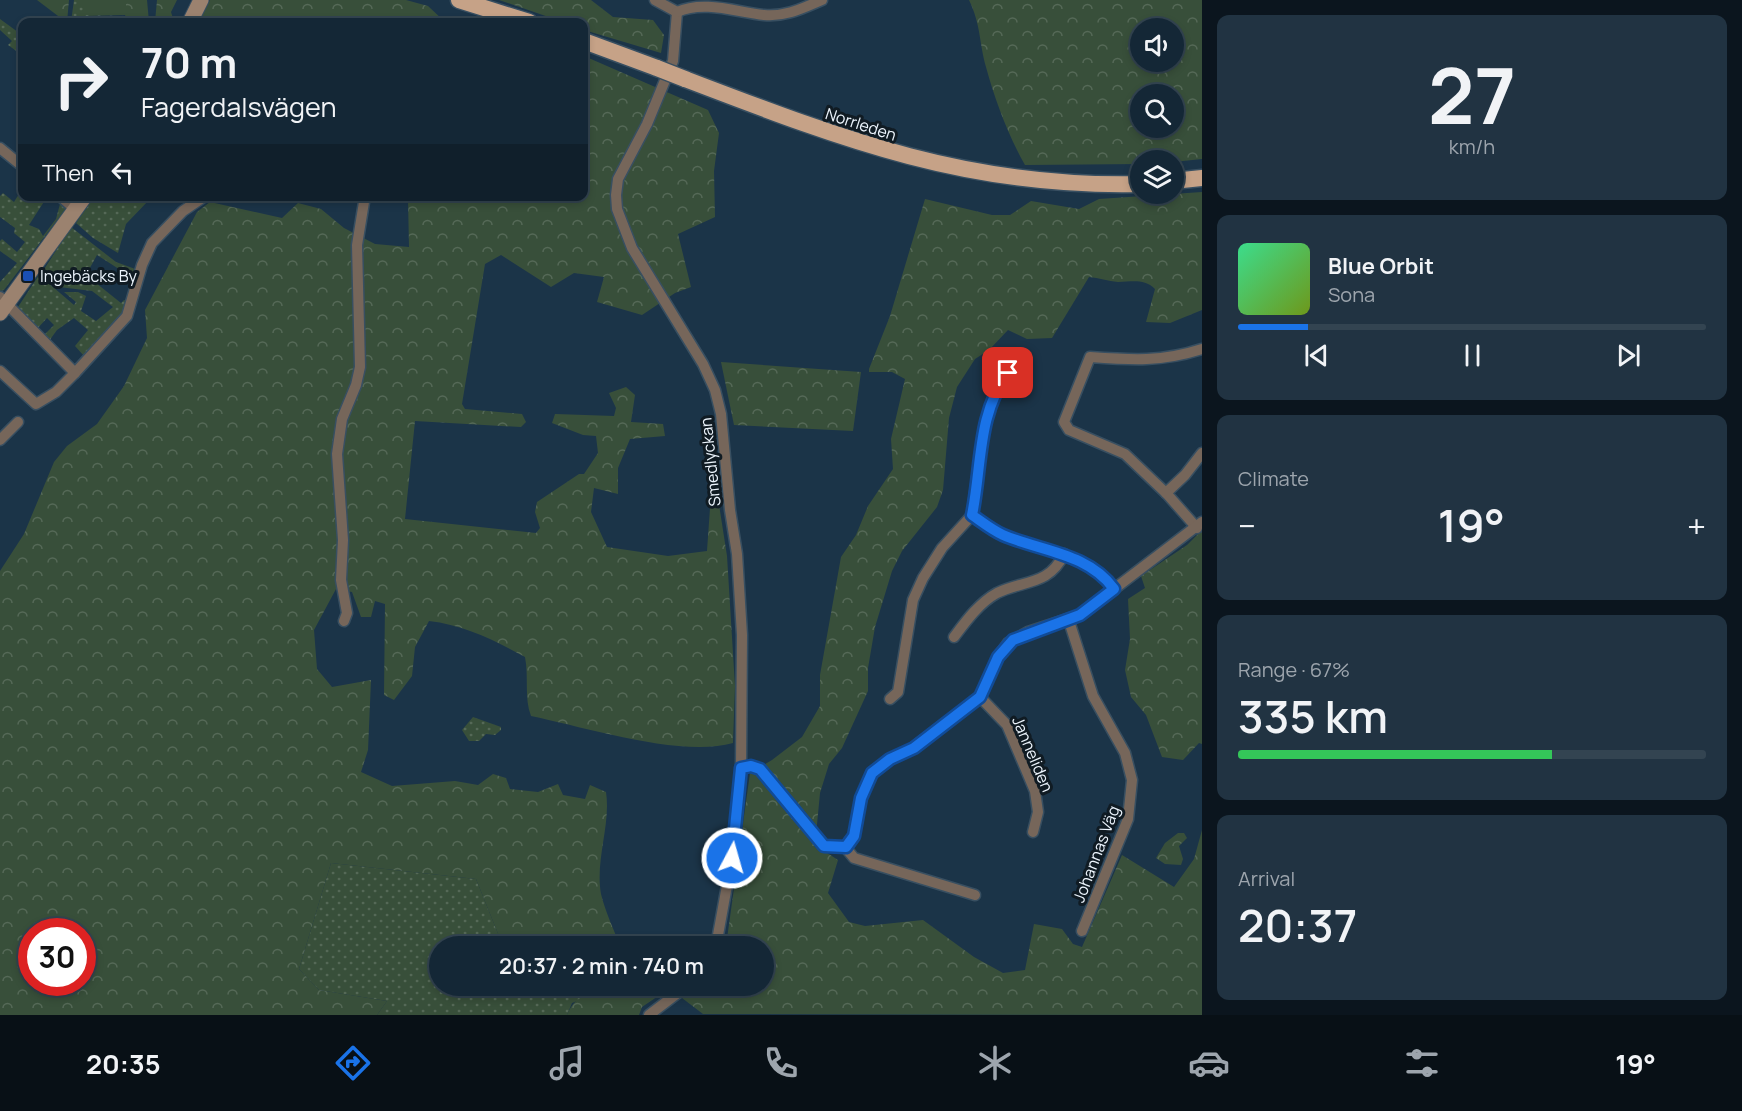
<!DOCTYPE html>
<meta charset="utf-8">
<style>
:root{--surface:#142736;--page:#213342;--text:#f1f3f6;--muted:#9da5ad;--line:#334451;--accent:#1a73e8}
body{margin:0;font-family:Manrope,sans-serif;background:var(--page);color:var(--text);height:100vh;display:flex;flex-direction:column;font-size:22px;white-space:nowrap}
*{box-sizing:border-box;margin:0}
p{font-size:20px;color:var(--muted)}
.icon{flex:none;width:33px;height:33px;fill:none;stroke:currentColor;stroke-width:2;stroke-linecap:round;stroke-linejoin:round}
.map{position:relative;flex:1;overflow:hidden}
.drawer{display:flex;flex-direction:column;gap:15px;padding:15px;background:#0b151e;width:540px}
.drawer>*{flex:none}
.banner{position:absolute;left:18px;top:18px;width:570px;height:183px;border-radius:12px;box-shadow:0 3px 9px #0003,0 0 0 2px var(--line);background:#142736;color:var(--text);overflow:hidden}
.controls{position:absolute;left:1130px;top:18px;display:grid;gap:12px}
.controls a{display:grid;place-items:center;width:54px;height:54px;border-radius:50%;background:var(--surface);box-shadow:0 3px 9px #0003,0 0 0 2px var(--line);font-size:30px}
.speed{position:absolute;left:18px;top:918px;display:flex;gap:12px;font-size:30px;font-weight:700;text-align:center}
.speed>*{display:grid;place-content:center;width:78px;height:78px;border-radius:50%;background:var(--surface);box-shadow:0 3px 9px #0003,0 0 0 2px var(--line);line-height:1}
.speed .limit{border:9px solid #d22;background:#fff;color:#111}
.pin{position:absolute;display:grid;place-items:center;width:51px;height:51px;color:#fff;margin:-26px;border-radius:12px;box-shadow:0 3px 9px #0006}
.me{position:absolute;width:66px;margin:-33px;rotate:6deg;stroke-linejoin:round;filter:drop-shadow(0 0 4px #0008)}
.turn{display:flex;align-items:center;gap:21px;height:126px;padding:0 24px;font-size:27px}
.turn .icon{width:78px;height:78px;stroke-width:2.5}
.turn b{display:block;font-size:42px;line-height:51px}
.then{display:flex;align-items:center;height:57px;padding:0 24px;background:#0003;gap:12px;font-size:22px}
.big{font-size:45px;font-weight:600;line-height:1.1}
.drawer .tile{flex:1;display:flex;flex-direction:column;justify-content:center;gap:9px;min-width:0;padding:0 21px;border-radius:12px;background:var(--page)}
.drawer .dial{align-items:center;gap:0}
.dial b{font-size:78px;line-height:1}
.song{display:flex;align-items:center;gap:18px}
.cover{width:72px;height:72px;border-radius:9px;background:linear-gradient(135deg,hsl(150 70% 55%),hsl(80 70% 35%))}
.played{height:6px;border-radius:3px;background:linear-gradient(90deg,var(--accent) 15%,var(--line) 15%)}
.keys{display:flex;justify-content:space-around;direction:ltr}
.heat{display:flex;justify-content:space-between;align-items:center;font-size:33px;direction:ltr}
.charge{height:9px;border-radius:4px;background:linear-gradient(90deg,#34c759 67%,var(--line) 0)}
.trip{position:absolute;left:429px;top:936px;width:345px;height:60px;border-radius:30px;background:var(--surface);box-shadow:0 3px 9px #0003,0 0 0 2px var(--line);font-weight:600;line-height:60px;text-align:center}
.dock{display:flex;height:96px;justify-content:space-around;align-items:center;background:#081016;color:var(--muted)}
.dock .icon{width:42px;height:42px}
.dock .on{color:var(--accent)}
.dock b{font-size:27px;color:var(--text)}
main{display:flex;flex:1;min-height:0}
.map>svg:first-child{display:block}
.grass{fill:url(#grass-dots)}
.forest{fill:url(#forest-crowns);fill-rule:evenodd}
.pitch{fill:#384f3a}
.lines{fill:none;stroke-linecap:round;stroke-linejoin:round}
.minor-casing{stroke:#384f61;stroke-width:13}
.secondary-casing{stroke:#384f61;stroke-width:17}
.trunk-casing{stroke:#384f61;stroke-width:19}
.minor{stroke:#76665a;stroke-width:10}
.secondary{stroke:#9b826f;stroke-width:15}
.trunk{stroke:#c6a287;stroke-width:16}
.trunk-bridge-casing{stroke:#384f61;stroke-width:19;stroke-linecap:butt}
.trunk-bridge{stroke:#c6a287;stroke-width:16}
.route-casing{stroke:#114b97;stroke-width:15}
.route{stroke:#1a73e8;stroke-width:10}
.transit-dot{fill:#1a4fb4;stroke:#101b23;stroke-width:2}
.labels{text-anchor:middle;stroke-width:6;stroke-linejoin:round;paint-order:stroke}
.street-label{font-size:16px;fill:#edf5fd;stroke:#101b23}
.poi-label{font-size:16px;fill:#edf5fd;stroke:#101b23;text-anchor:start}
</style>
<main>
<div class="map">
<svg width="1202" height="1015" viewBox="0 0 1202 1015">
<defs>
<pattern id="grass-dots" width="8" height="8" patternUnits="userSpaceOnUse" patternTransform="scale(1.5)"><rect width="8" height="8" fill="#384f3a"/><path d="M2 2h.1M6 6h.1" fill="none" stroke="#556957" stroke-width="1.8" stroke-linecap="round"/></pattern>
<pattern id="forest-crowns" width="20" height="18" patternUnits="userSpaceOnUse" patternTransform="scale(1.5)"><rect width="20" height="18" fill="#384f3a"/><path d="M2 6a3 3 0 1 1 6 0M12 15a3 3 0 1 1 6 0" fill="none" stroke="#556957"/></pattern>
</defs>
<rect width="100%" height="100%" fill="#1b3448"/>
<g class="grass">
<polygon points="74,0 83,0 83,15 126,16 125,19 71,22"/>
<polygon points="0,19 22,35 22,55 8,45 12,41 0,30"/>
<polygon points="22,189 22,196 47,197 29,225 39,229 43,236 56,219 60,204 67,207 4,290 0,291 0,282 17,263 0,251 0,241 2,239 17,252 25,242 14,233 15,228 0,217 0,196 3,193 14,202"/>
<polygon points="94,197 154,197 154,203 149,200 126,224 118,253 93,238 76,223"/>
<polygon points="71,227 116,262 138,270 137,274 122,271 97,255 86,275 121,303 124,300 128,301 125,313 84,356 75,346 88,330 74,318 57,330 49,341 44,335 54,325 47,318 37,329 16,310 39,275 74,305 76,302 64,292 78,292 86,296 81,311 96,321 113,307 92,291 59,287 43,271"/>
<polygon points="473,717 501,727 501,730 495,735 486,734 479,741 469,741 462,730"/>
<polygon points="331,863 476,879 503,946 440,946 440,986 610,986 607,994 595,994 572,1003 567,1015 377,1015 387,1001 319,990 299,969"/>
</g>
<g class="forest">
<polygon points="37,0 69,0 67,22 66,22"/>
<polygon points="126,0 147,0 149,22 88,22 125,19"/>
<polygon points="157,0 177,0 171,12 174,22 155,22"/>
<polygon points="210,0 406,0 428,6 445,22 199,22"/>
<polygon points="499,0 591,0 613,17 653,20 664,35 661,53 584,30 584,22 563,22"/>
<path d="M969 0H1202V159L1173 162 1140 160V164L1025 165C1008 135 995 100 986 67 979 42 981 25 969 0ZM1140 28H1173V62H1140ZM1140 94H1173V128H1140Z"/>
<path d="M584 56 708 110 719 133 714 171 715 217 678 234 691 287 675 293 642 315 597 302 604 277 574 273 551 287 501 255 485 264 462 404 465 409 522 414 526 422 521 427 415 421 405 519 536 533 540 528 535 512 537 502 579 474H584L598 453 596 436 583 435 552 423 555 414 614 416 616 408 609 393 626 387 635 395 631 422 663 424 665 436 630 439 618 468V494L594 488 591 512 607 547 668 556 707 551 713 466 727 556 735 686 733 743C681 758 585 727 531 716 524 698 529 677 525 657 494 640 464 625 429 621L415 647 412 676 394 700 384 695 385 604 375 601 371 617H361L352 592 336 589 314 630 317 669 332 687 371 680 368 750 361 772 392 786 455 781 478 785 493 774 506 778 510 789 538 792 558 784 563 795 585 799 590 785 606 792C611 825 595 860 601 894 605 911 614 930 620 946H503L476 879 331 863 299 969 319 990 387 1001 377 1015H0V571L24 534 54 462 67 446 97 424 124 386 147 338 145 310 197 212 210 202 282 218 298 203 321 209 344 228 375 244 409 247 408 198 403 197 584 196ZM32 932H82V982H32Z"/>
<path d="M1202 192V310L1170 323 1146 322 1155 289C1144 278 1131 282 1118 282 1108 281 1099 278 1089 277L1052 338 1027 339 1008 330 989 350 975 359 957 387 949 418 943 490 937 507 902 551 892 571 875 627 868 668V691L842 748 829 764 820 793 815 845 838 860 828 893 849 922 865 926 923 920 974 957 1003 973 1025 970 1034 924 1062 929 1073 944 1082 947 1122 855 1174 887 1194 859 1202 830V1015L703 1014 682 998C693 979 743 986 764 986V946H726L750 773 772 760 802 737 820 706V675L841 557 856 535 868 506 893 469 891 439 905 379 892 372H869V369L890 316 925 199 992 215H1010L1031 201 1079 209 1099 199Z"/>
<polygon points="721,362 861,372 853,431 734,425"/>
<polygon points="1202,530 1202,744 1199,743 1183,760 1162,757 1146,715 1131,697 1125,670 1130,639 1128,599 1145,588 1141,576 1187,545"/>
<polygon points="1178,833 1184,833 1187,838 1179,846 1183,859 1181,865 1165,864 1156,858 1165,843"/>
<path d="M610 986H673L642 1007 639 1015H567C575 996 587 993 607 994Z"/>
</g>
<rect class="pitch" x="83" y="0" width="43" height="15"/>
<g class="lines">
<g class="minor-casing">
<g id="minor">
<polyline points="655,0 677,12"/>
<polyline points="677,12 673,61 647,124 618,179 616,195 617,209 632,248 703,364 715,390 721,414 730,510 737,554 742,635 741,768 732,858 716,946"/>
<path d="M677 12C704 0 736 12 764 15 786 17 803 8 822 0"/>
<polyline points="0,148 22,166"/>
<polyline points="60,196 76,210"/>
<polyline points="0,297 75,373 127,316 142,265 152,243 183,211 205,196"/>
<polyline points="0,371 36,404 56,392 75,373"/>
<polyline points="0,440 18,422"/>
<polyline points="1166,493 1185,475 1202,453"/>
<path d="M972 515C982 522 992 530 1003 535 1041 551 1087 553 1114 589"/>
<path d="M1197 528 1167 494 1125 454 1069 430 1064 422 1090 357C1132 360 1162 362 1202 349"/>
<polyline points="344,621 347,613 341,580 343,540 337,454 342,419 356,385 360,367 357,245 365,196"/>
<polyline points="1069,621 1093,696 1125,753 1132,780 1128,819 1082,931"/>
<path d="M954 637C966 621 979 603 997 593 1023 580 1049 586 1064 554"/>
<polyline points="980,697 1007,725 1035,791 1038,812 1033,832"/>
<polyline points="890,699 898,692 913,600 923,578 942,548 972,515 984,428 994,396 1013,365"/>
<polyline points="741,768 751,766 760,769 824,846 845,847 854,835 861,798 872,773 890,759 913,748 980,697 998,657 1008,643 1028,632 1080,615 1202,522"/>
<polyline points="845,847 854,858 975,895"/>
<polyline points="649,1015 687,986"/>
</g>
</g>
<g class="secondary-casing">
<g id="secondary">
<polyline points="190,22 201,0"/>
<polyline points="0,313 85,196"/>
</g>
</g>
<g class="trunk-casing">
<g id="trunk">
<polyline points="459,0 529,22"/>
<polyline points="584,41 657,68"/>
<path d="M685 79C842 139 968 188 1140 184"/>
<polyline points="1173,181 1202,178"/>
</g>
</g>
<use href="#minor" class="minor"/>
<use href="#secondary" class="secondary"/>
<use href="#trunk" class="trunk"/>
<g class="trunk-bridge-casing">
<polyline id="trunk-bridge" points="657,68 685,79"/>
</g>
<use href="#trunk-bridge" class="trunk-bridge"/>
</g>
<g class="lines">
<g class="route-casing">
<path id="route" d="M732 858 741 768 751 766 760 769 824 846 846 847 854 836 861 798 872 773 890 759 914 748 980 697 998 657 1013 640 1080 615 1114 589C1088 553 1040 551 1003 535 992 530 982 522 972 515 982 467 977 414 1008 373"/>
</g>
<use href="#route" class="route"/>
</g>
<rect class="transit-dot" x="22" y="270" width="12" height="12" rx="3"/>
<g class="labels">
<g class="street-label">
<text transform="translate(861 124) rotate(18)" y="6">Norrleden</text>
<text transform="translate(710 462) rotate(-96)" y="6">Smedlyckan</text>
<text transform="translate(1033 754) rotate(67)" y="6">Janneliden</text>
<text transform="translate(1096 854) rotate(-69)" y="6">Johannas Väg</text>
</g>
<g class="poi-label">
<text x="40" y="282">Ingebäcks By</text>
</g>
</g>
</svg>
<div class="controls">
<a><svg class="icon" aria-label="sound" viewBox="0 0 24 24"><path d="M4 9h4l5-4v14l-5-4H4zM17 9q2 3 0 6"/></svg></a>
<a><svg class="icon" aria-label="search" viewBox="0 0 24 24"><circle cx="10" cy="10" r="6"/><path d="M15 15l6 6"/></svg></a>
<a><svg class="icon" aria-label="layers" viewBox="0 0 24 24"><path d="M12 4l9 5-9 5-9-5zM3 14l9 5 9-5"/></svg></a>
</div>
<div class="speed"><div class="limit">30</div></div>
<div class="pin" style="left:1008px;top:373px;background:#d93025"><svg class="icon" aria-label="arrive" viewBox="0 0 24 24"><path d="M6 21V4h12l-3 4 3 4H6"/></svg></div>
<svg class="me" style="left:732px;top:858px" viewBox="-20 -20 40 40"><circle r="17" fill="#1a73e8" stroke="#fff" stroke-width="3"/><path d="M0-11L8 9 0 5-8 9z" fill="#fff"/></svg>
<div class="trip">20:37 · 2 min · 740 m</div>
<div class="banner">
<div class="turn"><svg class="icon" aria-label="right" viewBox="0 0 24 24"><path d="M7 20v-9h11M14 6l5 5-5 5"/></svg><div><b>70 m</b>Fagerdalsvägen</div></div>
<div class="then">Then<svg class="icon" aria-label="left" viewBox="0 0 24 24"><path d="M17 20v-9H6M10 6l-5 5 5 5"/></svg></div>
</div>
</div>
<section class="drawer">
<div class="tile dial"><b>27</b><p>km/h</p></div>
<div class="tile">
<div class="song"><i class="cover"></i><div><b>Blue Orbit</b><p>Sona</p></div></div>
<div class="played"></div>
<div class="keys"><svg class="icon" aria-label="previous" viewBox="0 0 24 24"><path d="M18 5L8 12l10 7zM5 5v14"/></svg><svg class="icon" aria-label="pause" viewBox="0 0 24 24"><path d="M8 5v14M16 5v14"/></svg><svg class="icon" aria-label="next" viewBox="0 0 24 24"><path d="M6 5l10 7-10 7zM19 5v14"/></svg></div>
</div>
<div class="tile"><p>Climate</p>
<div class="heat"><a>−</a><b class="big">19°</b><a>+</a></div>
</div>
<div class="tile"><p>Range · 67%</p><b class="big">335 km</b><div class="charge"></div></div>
<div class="tile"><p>Arrival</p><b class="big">20:37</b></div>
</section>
</main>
<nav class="dock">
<b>20:35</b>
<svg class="icon on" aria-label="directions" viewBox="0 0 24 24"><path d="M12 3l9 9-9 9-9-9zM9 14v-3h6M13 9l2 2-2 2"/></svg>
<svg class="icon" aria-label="music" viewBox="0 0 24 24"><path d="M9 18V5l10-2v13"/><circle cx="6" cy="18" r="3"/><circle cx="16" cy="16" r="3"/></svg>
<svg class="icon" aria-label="phone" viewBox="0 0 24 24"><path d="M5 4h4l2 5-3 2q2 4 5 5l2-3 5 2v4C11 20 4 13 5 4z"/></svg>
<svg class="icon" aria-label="climate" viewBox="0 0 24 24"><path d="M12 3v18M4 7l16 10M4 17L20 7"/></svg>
<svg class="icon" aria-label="car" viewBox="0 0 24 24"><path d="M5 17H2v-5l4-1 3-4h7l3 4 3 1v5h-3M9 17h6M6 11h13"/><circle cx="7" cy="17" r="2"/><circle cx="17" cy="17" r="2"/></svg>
<svg class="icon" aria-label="filters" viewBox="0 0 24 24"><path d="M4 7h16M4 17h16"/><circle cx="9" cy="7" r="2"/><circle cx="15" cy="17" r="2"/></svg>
<b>19°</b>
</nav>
